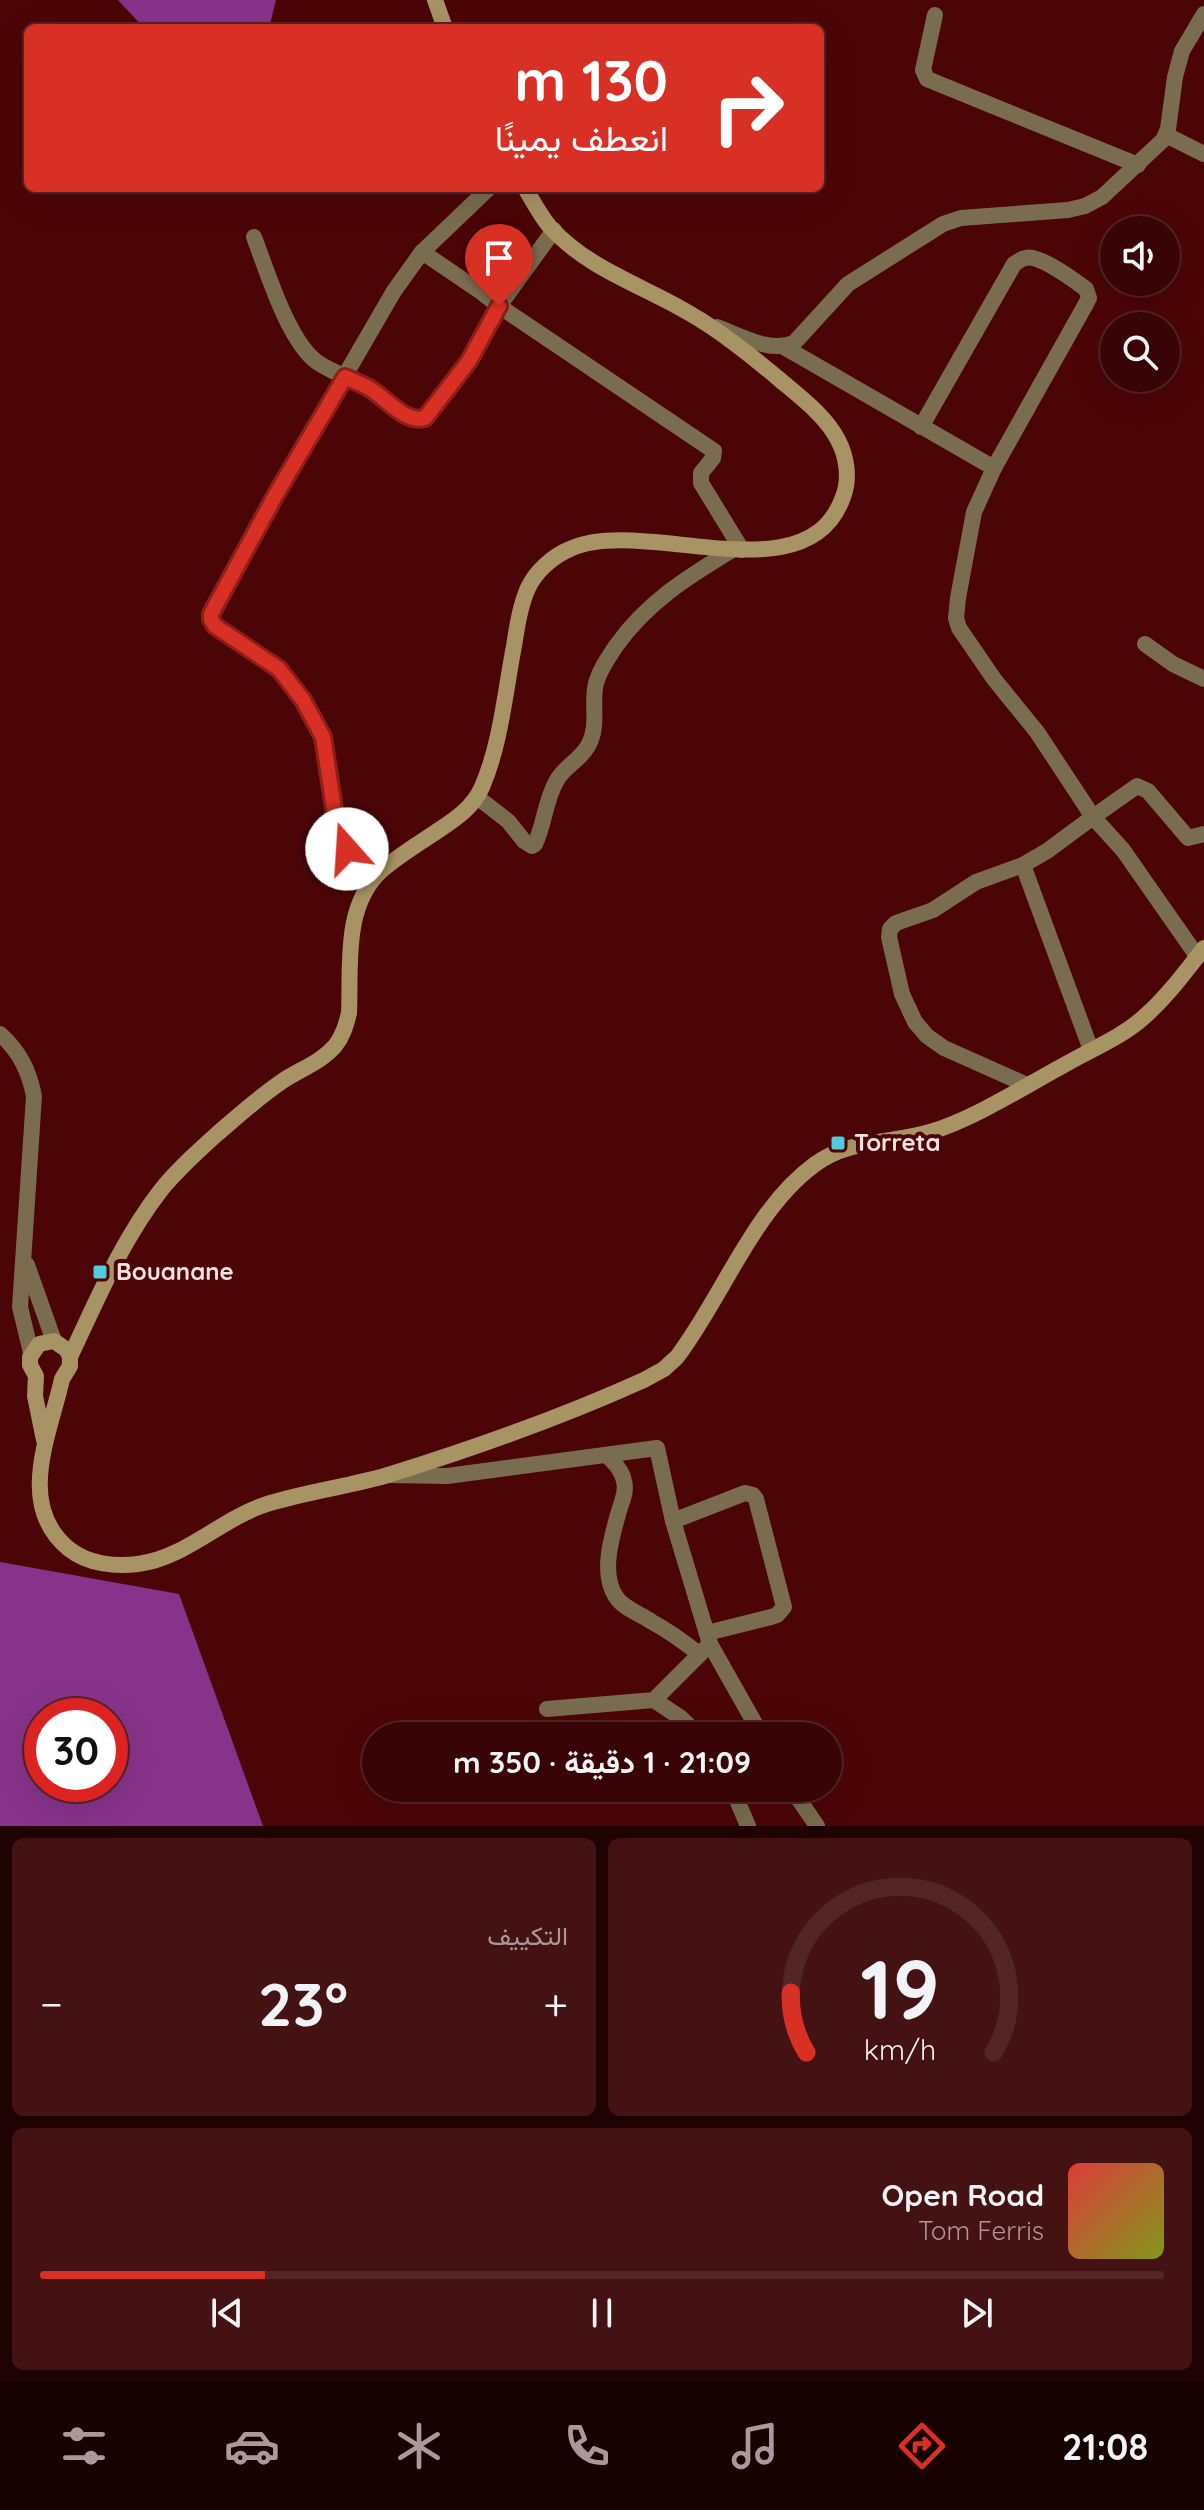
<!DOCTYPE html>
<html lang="ar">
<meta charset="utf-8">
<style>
:root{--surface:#390405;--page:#441213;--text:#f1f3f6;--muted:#ab989a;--line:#532527;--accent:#d93025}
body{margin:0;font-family:Quicksand,Vazirmatn,sans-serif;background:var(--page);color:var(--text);direction:rtl;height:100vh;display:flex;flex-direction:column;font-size:30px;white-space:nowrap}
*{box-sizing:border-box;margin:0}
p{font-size:26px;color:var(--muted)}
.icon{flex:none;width:44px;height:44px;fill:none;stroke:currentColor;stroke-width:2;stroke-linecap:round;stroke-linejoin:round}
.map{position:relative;height:1826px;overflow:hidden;direction:ltr}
.sheet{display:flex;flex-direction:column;gap:12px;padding:12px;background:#1f0203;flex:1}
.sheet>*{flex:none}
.top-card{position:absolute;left:24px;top:24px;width:800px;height:168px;border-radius:12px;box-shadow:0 8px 32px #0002,0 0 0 2px var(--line);direction:rtl;background:#d93025;color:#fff;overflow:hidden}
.fabs{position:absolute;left:1100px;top:216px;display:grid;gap:16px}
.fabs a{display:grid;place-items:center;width:80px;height:80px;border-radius:50%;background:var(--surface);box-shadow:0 8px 32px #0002,0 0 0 2px var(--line);font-size:40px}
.speed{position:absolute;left:24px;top:1698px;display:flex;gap:16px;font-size:40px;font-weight:700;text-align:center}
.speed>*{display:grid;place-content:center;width:104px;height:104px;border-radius:50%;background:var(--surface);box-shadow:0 8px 32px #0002,0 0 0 2px var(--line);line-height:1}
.speed .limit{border:12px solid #d22;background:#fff;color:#111}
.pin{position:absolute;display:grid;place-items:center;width:68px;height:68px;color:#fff;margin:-82px -34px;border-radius:50% 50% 50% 0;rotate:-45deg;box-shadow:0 0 8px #0007}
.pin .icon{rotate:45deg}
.me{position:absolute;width:88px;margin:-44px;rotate:341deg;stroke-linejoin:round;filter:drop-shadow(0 0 6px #0008)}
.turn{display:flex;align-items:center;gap:28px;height:168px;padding:0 24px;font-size:36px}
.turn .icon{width:104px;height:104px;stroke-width:2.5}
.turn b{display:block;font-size:56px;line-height:68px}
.big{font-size:60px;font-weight:700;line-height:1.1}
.sheet .widget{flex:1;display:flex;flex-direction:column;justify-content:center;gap:12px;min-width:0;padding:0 28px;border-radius:12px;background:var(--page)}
.sheet .dial{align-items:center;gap:0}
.dial svg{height:208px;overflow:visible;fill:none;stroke:var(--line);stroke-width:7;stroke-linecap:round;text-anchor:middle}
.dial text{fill:var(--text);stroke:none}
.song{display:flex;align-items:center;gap:24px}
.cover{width:96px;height:96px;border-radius:12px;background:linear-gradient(135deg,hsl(0 70% 55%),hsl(70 70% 35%))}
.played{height:8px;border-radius:4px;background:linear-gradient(90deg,var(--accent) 20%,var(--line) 20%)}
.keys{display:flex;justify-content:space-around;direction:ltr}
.heat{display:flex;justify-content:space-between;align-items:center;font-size:44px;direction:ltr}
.sheet .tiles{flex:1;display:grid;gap:12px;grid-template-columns:1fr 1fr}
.widget:last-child{grid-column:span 2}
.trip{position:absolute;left:362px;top:1722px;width:480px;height:80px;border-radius:40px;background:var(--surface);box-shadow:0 8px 32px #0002,0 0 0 2px var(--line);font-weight:700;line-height:80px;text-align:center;direction:rtl}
.menu{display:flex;height:128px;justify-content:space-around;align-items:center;background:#170202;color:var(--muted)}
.menu .icon{width:56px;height:56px}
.menu .selected{color:var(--accent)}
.menu b{font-size:36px;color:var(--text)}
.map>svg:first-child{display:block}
.forest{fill:#88338b;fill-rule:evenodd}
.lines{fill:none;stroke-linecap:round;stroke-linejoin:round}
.street{stroke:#796c4f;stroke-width:16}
.secondary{stroke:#a89364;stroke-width:16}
.route-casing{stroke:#8d1f18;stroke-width:20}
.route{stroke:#d93025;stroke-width:14}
.poi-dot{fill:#52cbda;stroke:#4c0507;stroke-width:3}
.labels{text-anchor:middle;stroke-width:8;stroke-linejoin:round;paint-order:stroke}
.poi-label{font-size:24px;font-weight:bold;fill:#fee3e0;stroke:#4c0507;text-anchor:start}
</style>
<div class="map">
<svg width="1204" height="1826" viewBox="0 0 1204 1826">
<rect width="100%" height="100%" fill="#4c0507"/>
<g class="forest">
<polygon points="118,0 276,0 269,28 144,28"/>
<path d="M0 1562 179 1594 263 1826H0ZM42 1716H110V1784H42Z"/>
</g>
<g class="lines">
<g class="street">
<polyline points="935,15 923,70 927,79 1138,165"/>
<polyline points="1166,135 1204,154"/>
<path d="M254 237C267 271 288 341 317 362 334 374 355 379 372 390 388 401 400 414 418 420 441 413 489 330 499 306L714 451 713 458 701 473V483L742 550"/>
<polyline points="422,252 481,292 499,306 554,230"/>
<path d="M717 327C741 336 770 353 794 343L848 284 943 224 961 218 1068 210 1085 206 1102 197 1163 140 1168 129 1175 77 1182 51 1204 14"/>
<path d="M784 347 994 468 1087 302 1089 298 1086 289C1074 280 1047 261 1033 258 1025 256 1020 260 1014 264L921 427"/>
<polyline points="994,468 974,512 958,598 956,618 959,628 994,679 1037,732 1093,817 1137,786 1148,791 1188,838 1204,834"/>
<polyline points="1145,644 1173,664 1204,679"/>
<path d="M477 797 508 821 524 841 532 846 535 844C545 823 545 800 557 780 565 766 582 759 589 744 599 725 591 703 596 683 600 669 608 658 616 646 647 602 689 576 734 549"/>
<polyline points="1023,865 976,882 933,910 896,923 890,929 889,937 902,994 915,1022 927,1036 944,1048 1027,1085"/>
<polyline points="366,888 338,829 331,798 323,737 303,700 279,669 215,626 211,614 275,496 394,291 422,252 489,188"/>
<path d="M0 1034C20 1052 29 1071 34 1096L20 1307 31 1353"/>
<polyline points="1091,1050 1023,865 1047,851 1093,817 1123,850 1197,956"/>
<polyline points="27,1265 54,1341"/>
<path d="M607 1455C614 1463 622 1470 624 1481 627 1491 622 1501 619 1511 612 1536 600 1573 616 1597 624 1609 641 1614 652 1622 669 1631 684 1642 699 1654"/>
<polyline points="388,1475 447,1476 657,1448 673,1521 710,1644 654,1700 547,1709"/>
<polyline points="673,1521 745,1493 753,1495 756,1499 784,1607 777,1615 771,1617 707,1633"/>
<polyline points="710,1644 762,1736"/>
<polyline points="654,1700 681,1718 700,1736"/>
<polyline points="732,1788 748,1826"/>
<polyline points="791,1788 817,1826"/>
</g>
<g class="secondary">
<polyline points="435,0 445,28"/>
<path d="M525 188C533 201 540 215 550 227 588 269 642 285 689 313 722 332 750 355 779 379 799 396 826 416 838 440 847 457 850 479 843 497 807 599 644 515 570 549 553 556 536 571 528 588 520 606 517 627 514 646 505 692 501 743 482 787 473 808 454 820 436 832 418 844 398 856 382 870 343 905 351 965 349 1013 346 1025 343 1036 335 1046 321 1062 301 1069 284 1080 260 1096 239 1115 217 1134 197 1152 177 1170 161 1190 122 1240 97 1300 70 1357V1366L62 1379C50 1434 15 1505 69 1549 88 1564 115 1567 138 1564 185 1558 220 1520 264 1505 304 1492 347 1487 388 1475 475 1448 562 1417 644 1380L664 1369 677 1357C722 1298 753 1210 814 1165 848 1139 891 1144 930 1132 974 1119 1025 1086 1066 1064 1092 1049 1122 1037 1144 1017 1167 997 1185 972 1204 948"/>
<polyline points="44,1440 35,1396 36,1376 30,1365 30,1357 39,1344 54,1341 67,1350 70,1357"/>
</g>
</g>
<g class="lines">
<g class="route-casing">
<path id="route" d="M347 849 335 815 323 737 303 700 279 669 215 626 211 619V614L275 496 345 377C353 380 361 384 369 388 385 397 405 424 425 418L469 361 499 306"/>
</g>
<use href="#route" class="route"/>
</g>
<g class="poi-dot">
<rect x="830" y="1135" width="16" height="16" rx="4"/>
<rect x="92" y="1264" width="16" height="16" rx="4"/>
</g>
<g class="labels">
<g class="poi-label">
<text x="854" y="1151">Torreta</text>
<text x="116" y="1280">Bouanane</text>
</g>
</g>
</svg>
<div class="fabs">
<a><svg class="icon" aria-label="sound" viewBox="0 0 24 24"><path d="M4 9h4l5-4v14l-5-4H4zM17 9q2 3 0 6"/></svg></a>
<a><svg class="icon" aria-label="search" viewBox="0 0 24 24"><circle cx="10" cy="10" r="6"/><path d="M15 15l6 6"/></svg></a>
</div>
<div class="speed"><div class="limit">30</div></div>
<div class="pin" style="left:499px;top:306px;background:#d93025"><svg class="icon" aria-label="arrive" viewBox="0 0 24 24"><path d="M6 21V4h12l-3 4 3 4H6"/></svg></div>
<svg class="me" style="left:347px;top:849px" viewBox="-20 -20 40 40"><circle r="19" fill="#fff"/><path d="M0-13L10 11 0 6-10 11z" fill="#d93025"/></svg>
<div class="trip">21:09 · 1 دقيقة · 350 m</div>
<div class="top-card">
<div class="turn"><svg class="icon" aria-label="right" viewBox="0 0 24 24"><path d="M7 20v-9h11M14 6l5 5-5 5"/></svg><div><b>130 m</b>انعطف يمينًا</div></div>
</div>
</div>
<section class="sheet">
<div class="tiles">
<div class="widget dial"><svg viewBox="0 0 100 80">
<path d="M14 69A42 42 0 1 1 86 69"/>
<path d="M14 69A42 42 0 0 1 8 46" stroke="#d93025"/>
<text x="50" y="56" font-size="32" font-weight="700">19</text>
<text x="50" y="72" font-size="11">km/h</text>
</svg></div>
<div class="widget"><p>التكييف</p>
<div class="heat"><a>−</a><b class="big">23°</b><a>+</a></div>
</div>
<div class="widget">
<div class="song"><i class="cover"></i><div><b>Open Road</b><p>Tom Ferris</p></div></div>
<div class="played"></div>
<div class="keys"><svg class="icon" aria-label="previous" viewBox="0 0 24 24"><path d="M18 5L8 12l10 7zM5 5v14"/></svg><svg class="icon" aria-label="pause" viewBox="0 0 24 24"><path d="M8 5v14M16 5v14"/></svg><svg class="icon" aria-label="next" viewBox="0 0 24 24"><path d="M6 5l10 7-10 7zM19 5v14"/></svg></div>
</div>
</div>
</section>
<nav class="menu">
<b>21:08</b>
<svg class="icon selected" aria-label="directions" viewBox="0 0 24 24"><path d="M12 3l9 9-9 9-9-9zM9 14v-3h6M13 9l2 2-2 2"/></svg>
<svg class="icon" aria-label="music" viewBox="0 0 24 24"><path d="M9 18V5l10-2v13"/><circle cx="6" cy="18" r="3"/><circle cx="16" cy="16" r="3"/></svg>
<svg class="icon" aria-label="phone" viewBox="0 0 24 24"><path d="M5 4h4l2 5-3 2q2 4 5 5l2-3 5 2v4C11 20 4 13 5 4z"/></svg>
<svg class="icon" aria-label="climate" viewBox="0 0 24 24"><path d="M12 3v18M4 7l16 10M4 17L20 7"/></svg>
<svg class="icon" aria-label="car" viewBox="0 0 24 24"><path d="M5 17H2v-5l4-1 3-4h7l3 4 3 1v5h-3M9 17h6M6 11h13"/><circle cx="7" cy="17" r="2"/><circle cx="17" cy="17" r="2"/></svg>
<svg class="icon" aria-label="filters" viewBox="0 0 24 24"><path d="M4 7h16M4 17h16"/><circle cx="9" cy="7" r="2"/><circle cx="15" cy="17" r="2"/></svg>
</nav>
